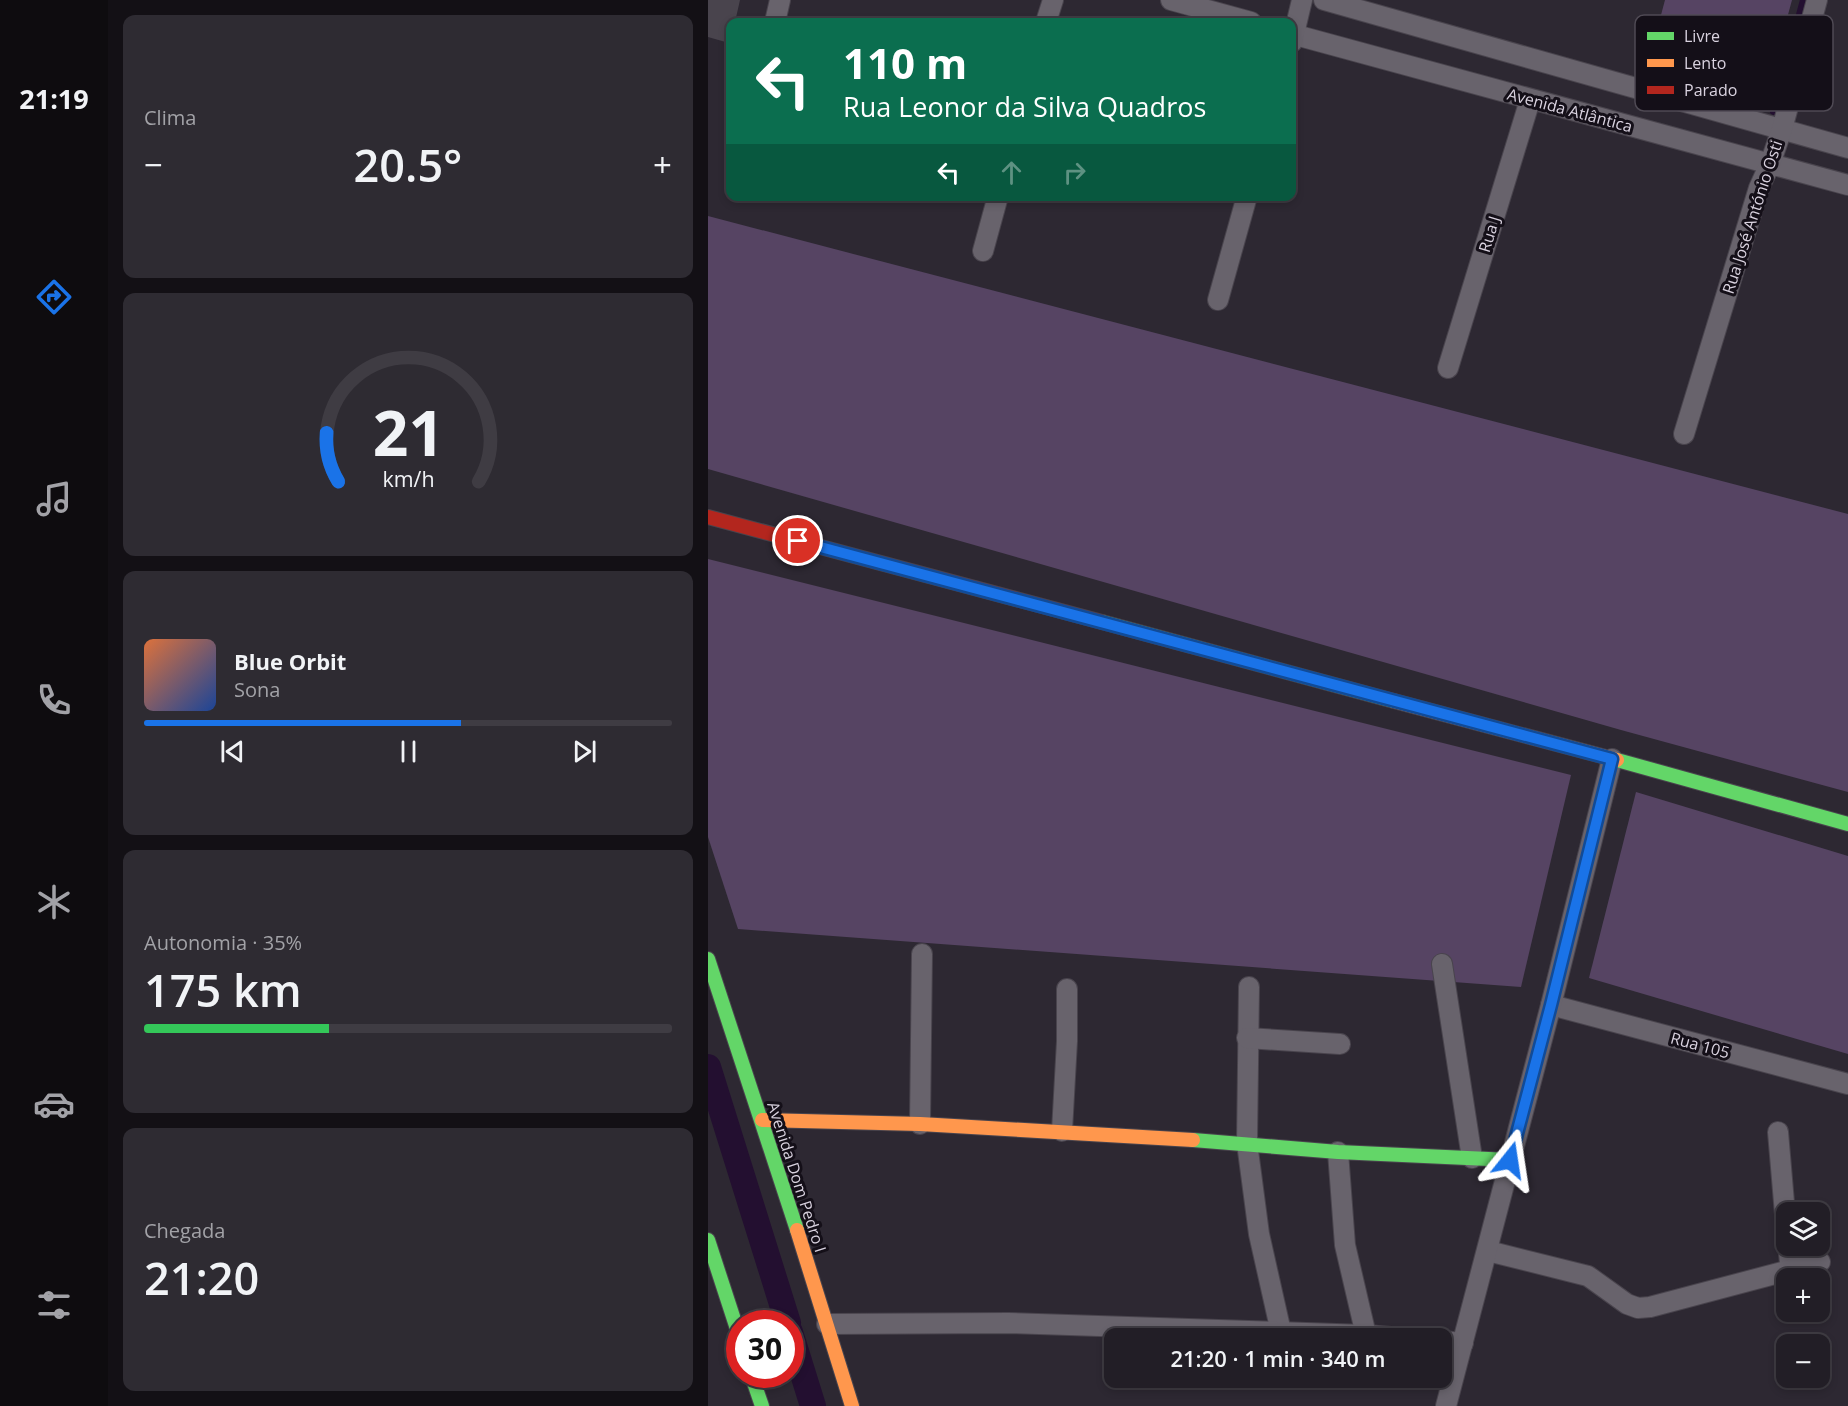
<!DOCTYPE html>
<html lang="pt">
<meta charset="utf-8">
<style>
:root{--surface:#221e26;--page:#2e2b32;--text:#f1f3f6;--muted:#a2a2a7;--line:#3f3c43;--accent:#1a73e8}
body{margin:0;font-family:"Open Sans",sans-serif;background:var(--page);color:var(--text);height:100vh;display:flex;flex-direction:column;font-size:22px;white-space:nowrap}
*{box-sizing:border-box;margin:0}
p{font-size:20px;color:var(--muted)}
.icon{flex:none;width:33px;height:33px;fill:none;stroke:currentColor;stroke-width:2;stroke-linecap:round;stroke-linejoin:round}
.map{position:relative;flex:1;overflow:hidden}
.sheet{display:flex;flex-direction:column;gap:15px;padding:15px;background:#131015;width:600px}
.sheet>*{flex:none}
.top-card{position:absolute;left:18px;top:18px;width:570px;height:183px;border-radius:12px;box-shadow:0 3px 9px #0003,0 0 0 2px var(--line);background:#0b6e4f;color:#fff;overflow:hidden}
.tools{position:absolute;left:1068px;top:1202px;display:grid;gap:12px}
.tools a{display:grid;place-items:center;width:54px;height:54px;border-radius:12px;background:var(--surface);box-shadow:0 3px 9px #0003,0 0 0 2px var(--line);font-size:30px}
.speed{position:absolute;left:18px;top:1310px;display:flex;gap:12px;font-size:30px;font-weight:700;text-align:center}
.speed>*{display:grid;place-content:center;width:78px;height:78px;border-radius:50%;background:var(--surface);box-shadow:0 3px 9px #0003,0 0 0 2px var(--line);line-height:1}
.speed .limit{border:9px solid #d22;background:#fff;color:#111}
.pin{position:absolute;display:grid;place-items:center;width:51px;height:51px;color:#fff;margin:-26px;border:3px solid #fff;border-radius:50%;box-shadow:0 2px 6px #0007}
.me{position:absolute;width:66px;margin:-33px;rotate:15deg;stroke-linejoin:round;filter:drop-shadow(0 0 4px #0008)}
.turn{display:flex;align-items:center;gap:21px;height:126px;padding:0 18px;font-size:27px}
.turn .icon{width:78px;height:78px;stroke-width:2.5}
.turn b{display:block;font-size:42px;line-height:51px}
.lanes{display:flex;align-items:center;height:57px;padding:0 18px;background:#0003;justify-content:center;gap:30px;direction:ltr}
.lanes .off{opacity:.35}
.big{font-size:45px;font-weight:600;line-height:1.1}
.sheet .tile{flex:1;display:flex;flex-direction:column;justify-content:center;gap:9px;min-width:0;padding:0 21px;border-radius:12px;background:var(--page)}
.sheet .dial{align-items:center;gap:0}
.dial svg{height:156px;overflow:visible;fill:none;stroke:var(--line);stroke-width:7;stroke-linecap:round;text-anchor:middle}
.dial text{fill:var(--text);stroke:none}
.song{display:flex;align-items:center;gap:18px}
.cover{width:72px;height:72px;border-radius:9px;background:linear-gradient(135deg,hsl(20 70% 55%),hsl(220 70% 35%))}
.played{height:6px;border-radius:3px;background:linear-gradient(90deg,var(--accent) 60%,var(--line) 60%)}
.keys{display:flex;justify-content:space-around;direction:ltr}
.heat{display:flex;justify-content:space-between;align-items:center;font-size:33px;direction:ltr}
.charge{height:9px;border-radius:4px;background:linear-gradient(90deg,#34c759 35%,var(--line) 0)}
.trip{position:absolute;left:396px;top:1328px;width:348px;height:60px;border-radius:12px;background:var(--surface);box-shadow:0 3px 9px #0003,0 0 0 2px var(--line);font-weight:600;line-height:60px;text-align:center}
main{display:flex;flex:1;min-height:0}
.dock{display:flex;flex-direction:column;width:108px;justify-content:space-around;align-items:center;background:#0e0c0f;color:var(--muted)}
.dock .icon{width:42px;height:42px}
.dock .on{color:var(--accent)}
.dock b{font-size:27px;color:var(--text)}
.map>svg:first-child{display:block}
.green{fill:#564463}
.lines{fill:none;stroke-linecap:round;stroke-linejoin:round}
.stream{stroke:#230f30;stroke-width:8}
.canal{stroke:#230f30;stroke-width:26}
.building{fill:#49444d}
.street-casing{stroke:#49444d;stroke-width:22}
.fast-casing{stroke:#49444d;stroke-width:16}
.slow-casing{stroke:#49444d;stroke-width:16}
.jam-casing{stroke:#49444d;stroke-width:16}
.street{stroke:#68636c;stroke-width:20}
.fast{stroke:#63d668;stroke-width:14}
.slow{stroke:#ff974d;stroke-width:14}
.jam{stroke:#b3261e;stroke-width:14}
.route-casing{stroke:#114b97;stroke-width:15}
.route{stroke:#1a73e8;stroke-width:10}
.labels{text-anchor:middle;stroke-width:6;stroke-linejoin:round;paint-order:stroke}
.street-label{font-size:16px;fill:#d9d2df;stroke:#140f18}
.key{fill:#140f18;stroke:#4f4a54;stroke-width:1.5}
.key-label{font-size:16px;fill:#d9d2df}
</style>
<main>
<nav class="dock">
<b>21:19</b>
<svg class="icon on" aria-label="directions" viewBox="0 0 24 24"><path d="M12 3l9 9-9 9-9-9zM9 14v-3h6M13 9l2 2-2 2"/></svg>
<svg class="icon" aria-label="music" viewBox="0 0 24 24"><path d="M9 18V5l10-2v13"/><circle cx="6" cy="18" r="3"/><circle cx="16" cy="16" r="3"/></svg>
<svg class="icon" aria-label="phone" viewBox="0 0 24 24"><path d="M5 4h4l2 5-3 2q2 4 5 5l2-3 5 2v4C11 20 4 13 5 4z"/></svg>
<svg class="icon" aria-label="climate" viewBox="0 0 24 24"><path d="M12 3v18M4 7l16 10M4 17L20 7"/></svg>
<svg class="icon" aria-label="car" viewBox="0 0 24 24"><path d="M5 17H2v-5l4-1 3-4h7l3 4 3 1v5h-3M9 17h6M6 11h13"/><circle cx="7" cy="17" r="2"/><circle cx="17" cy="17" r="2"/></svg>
<svg class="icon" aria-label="filters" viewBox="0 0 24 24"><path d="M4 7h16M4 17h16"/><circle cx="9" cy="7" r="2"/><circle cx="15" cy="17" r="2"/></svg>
</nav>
<section class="sheet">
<div class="tile"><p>Clima</p>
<div class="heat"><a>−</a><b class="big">20.5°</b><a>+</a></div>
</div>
<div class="tile dial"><svg viewBox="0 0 100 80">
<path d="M14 69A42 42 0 1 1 86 69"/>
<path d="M14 69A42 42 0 0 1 8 44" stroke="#1a73e8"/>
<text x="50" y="56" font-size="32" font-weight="700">21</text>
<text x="50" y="72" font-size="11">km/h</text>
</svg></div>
<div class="tile">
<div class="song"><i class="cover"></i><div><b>Blue Orbit</b><p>Sona</p></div></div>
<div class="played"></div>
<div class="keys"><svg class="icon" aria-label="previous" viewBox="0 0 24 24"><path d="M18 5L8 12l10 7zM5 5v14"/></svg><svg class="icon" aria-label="pause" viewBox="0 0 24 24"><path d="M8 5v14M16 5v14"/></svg><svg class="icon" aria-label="next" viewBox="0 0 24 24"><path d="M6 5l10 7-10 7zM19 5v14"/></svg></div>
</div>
<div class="tile"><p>Autonomia · 35%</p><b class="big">175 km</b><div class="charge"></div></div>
<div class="tile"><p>Chegada</p><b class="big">21:20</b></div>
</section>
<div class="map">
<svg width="1140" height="1406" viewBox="0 0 1140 1406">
<rect width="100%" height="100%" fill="#2d2832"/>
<g class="green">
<polygon points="957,0 1084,0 1054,110 937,75"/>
<polygon points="0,216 1140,514 1140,792 913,730 0,469"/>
<polygon points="0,559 863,775 813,987 30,929 0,837"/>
<polygon points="928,792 1140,856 1140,1054 881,978"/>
</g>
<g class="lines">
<polyline class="stream" points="1066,111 1096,0"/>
<g class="canal">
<polyline points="0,1067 80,1323"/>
<polyline points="82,1332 105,1406"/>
</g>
</g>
<polygon class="building" points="0,0 32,0 27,22 22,22 21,43 0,37"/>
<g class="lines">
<g class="street-casing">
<g id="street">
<polyline points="463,0 543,22"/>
<polyline points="616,0 1140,148"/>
<polyline points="67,22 72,0"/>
<polyline points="338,22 345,0"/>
<polyline points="584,34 1140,185"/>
<polyline points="584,42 594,0"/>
<polyline points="275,251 290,196"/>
<polyline points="510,300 539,196"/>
<polyline points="740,368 822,100"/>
<polyline points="976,434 1051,188 1062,164 1074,129 1109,0"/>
<polyline points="734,964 764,1158"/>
<polyline points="541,987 539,1143 551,1234 573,1332"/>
<polyline points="843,1005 1140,1084"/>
<polyline points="539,1038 632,1044"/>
<polyline points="212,1124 214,954"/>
<polyline points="354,1131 359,1041 359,989"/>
<polyline points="1070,1132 1078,1226"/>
<polyline points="630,1152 637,1245 658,1335"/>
<polyline points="1080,1245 1083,1271"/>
<polyline points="780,1251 880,1276 919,1304 930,1308 942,1307 1112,1262"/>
<polyline points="119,1324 300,1323 658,1335 695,1338"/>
<polyline points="734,1341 755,1343"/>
<polyline points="738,1406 843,1005 904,759"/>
</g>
</g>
<g class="fast-casing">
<g id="fast">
<polyline points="394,622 686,701"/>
<polyline points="909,760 1140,824"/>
<polyline points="0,959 89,1230"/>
<polyline points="485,1140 630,1152 802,1160"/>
<polyline points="0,1240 32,1338"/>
<polyline points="43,1374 54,1406"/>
</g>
</g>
<g class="slow-casing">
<g id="slow">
<polyline points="686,701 909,760"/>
<polyline points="54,1120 212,1124 485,1140"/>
<polyline points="89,1230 144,1406"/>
</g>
</g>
<g class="jam-casing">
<polyline id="jam" points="0,517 394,622"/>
</g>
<use href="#street" class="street"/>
<use href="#fast" class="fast"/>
<use href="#slow" class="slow"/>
<use href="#jam" class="jam"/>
</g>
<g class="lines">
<g class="route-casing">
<polyline id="route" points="90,541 904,759 843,1005 802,1160"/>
</g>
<use href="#route" class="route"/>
</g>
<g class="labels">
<g class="street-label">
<text transform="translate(862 110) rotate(15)" y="6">Avenida Atlântica</text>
<text transform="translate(1044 217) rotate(-72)" y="6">Rua José António Osti</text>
<text transform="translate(781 234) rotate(-73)" y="6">Rua J</text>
<text transform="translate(992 1045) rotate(15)" y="6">Rua 105</text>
<text transform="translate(89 1177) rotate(72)" y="6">Avenida Dom Pedro I</text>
</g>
</g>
<rect x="927" y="15" width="198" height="96" rx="9" class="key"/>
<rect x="939" y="32" width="27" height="8" fill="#63d668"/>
<rect x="939" y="59" width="27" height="8" fill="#ff974d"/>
<rect x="939" y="86" width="27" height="8" fill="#b3261e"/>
<g class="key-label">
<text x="976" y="42">Livre</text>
<text x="976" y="69">Lento</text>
<text x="976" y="96">Parado</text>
</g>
</svg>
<div class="tools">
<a><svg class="icon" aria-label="layers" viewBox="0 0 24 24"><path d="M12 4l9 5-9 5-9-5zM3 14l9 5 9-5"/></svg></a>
<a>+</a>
<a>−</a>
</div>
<div class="speed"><div class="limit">30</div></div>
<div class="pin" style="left:90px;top:541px;background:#d93025"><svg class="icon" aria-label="arrive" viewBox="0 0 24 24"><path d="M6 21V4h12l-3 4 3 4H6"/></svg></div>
<svg class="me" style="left:802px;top:1160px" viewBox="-20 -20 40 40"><path d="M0-17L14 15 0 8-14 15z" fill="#1a73e8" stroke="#fff" stroke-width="4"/></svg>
<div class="trip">21:20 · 1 min · 340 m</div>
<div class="top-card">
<div class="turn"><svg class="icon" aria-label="left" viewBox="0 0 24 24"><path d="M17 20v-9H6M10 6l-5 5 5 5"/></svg><div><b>110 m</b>Rua Leonor da Silva Quadros</div></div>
<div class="lanes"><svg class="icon" aria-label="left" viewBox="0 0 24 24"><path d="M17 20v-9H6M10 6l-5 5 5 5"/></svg><svg class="icon off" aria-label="ahead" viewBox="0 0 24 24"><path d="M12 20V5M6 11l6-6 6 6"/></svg><svg class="icon off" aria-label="right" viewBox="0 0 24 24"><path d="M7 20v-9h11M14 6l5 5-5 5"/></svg></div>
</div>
</div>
</main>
